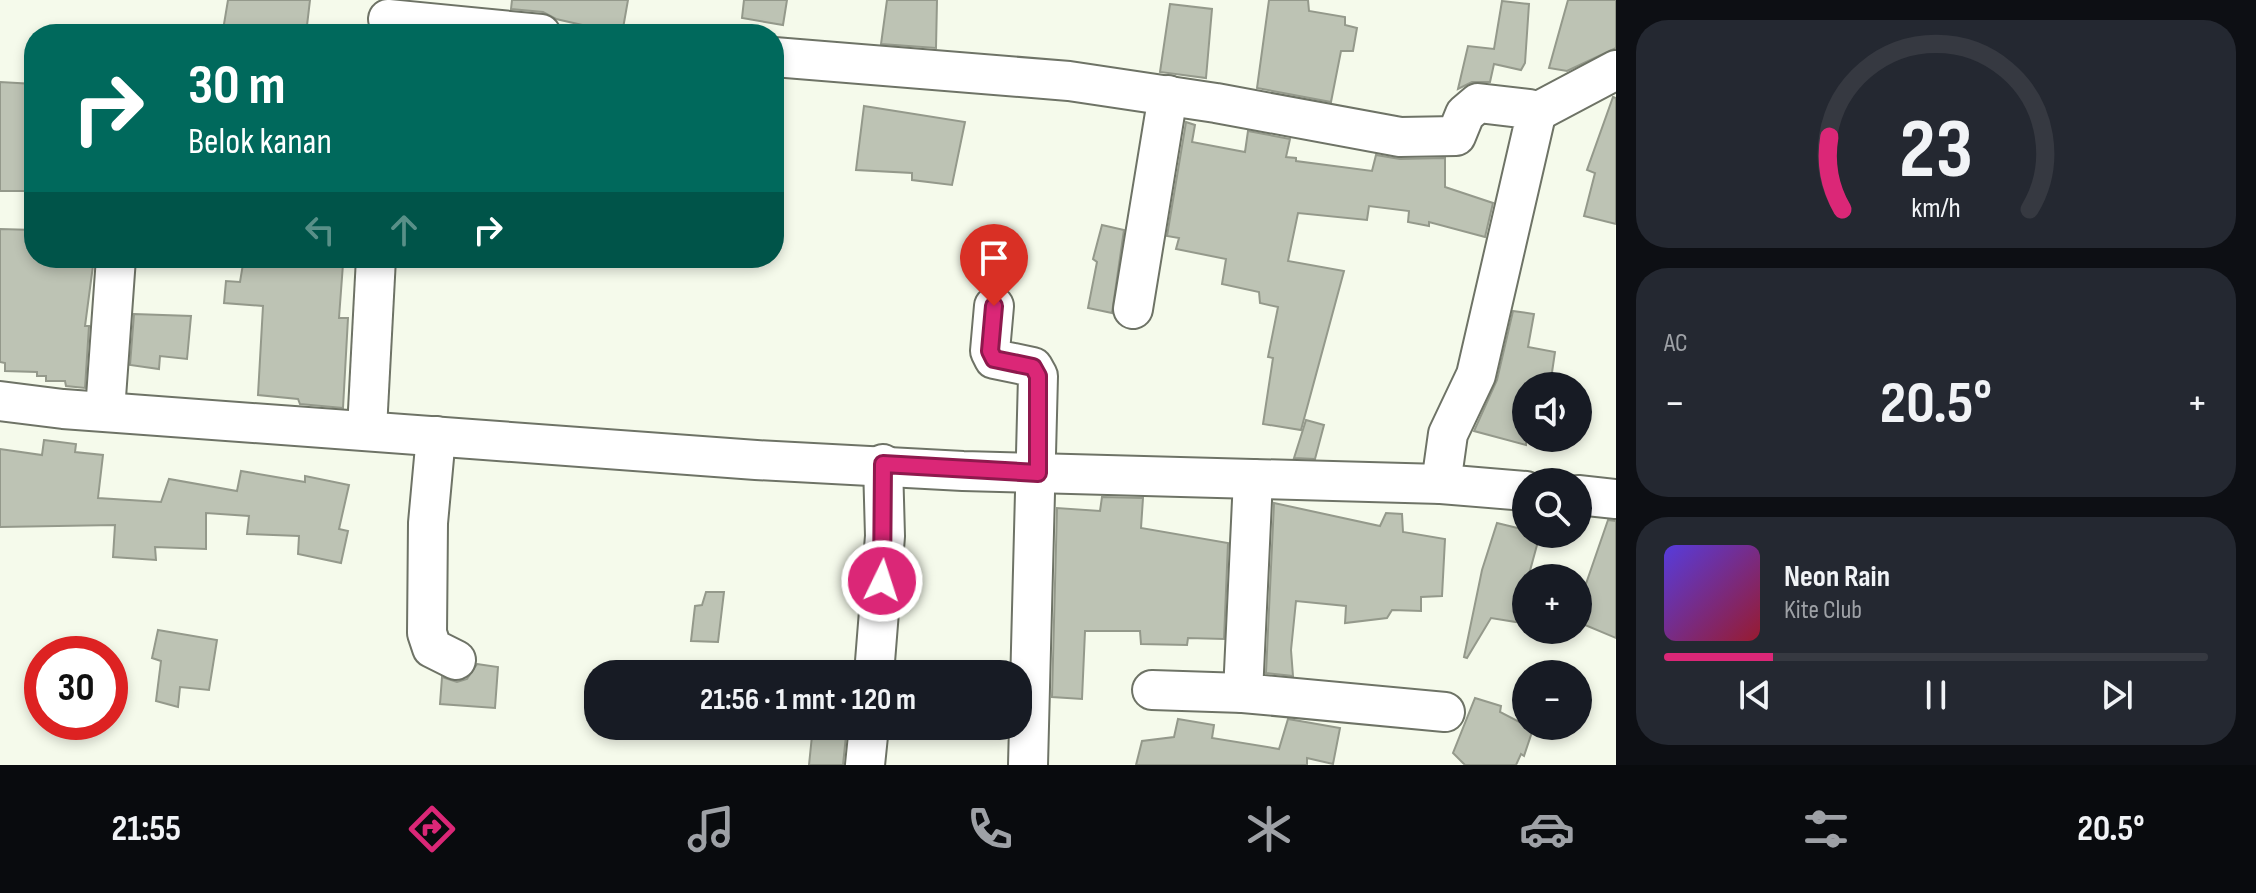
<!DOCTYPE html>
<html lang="id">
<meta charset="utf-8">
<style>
:root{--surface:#171b24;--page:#242831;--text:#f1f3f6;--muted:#9ea1a6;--line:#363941;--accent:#db2777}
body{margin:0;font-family:"Sofia Sans Condensed",sans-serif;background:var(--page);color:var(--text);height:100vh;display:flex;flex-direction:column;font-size:30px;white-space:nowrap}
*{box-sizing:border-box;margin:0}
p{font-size:26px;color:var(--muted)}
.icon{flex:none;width:44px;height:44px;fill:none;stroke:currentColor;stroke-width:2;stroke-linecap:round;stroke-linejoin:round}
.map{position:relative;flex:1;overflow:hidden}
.panel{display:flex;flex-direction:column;gap:20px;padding:20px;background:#0d0f14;width:640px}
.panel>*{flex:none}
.guide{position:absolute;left:24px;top:24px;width:760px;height:244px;border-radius:32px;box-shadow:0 4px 12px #0003;background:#00695c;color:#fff;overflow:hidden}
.buttons{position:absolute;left:1512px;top:372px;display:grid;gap:16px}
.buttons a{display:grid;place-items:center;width:80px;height:80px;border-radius:50%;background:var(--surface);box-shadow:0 4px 12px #0003;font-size:40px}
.speed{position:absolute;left:24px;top:636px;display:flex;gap:16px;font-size:40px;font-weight:700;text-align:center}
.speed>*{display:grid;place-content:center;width:104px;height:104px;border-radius:50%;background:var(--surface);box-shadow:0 4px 12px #0003;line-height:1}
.speed .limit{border:12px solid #d22;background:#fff;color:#111}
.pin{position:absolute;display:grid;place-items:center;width:68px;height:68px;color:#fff;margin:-82px -34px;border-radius:50% 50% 50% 0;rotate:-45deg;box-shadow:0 0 8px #0007}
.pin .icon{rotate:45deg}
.me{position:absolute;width:88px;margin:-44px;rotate:4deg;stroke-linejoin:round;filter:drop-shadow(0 0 6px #0008)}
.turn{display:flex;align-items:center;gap:28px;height:168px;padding:0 32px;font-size:36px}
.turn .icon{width:104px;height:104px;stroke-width:2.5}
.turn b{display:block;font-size:56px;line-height:68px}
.lanes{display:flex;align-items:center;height:76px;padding:0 32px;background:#0003;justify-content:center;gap:40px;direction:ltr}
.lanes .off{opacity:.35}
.big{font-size:60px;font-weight:700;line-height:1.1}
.panel .card{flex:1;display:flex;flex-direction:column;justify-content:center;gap:12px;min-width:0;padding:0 28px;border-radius:32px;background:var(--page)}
.panel .dial{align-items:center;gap:0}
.dial svg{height:208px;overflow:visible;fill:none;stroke:var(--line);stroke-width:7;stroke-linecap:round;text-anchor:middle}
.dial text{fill:var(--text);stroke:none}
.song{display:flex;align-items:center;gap:24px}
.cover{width:96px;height:96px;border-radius:12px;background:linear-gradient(135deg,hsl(250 70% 55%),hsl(350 70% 35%))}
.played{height:8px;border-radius:4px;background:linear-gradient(90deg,var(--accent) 20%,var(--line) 20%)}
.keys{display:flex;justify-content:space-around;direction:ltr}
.heat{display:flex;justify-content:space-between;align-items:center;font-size:44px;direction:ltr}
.trip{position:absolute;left:584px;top:660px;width:448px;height:80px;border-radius:32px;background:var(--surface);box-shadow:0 4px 12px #0003;font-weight:700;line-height:80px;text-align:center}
.tab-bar{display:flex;height:128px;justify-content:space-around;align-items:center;background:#090b0e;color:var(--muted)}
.tab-bar .icon{width:56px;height:56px}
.tab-bar .on{color:var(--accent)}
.tab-bar b{font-size:36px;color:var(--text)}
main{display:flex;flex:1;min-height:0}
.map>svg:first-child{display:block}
.building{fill:#bdc3b4;stroke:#94998b;stroke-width:2}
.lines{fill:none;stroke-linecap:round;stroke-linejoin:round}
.minor-casing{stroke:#6e7366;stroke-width:42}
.minor{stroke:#fff;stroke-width:38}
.route-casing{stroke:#8e194d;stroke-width:20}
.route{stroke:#db2777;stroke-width:14}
</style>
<main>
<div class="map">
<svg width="1616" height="765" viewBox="0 0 1616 765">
<rect width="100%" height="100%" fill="#f5faeb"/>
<g class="building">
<polygon points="228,0 310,0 306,34 223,30"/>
<polygon points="512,0 628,0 622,34 556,19 543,12 511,9"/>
<polygon points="744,0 787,0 783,25 742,18"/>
<polygon points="887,0 937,0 936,48 881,44"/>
<polygon points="1269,0 1308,0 1309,11 1345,17 1345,25 1357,28 1353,51 1341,51 1331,102 1257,88"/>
<polygon points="1568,0 1616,0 1616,48 1567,71 1549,68"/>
<polygon points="1502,1 1529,4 1525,63 1521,70 1494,64 1490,82 1472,82 1458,89 1468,46 1494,49"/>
<polygon points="1170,4 1212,9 1206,78 1160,72"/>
<polygon points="0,82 34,84 34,191 0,191"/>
<polygon points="1613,97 1616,98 1616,224 1584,216 1595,173 1587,170"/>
<polygon points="864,106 965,122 952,185 912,180 912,173 856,170"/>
<polygon points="1186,122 1195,125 1192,142 1245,152 1248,131 1290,139 1286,157 1296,158 1296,161 1372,171 1376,155 1400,159 1445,158 1445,187 1493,203 1485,237 1429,222 1429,226 1408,222 1409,211 1369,206 1367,220 1298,213 1288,261 1344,271 1301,430 1263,424 1273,358 1268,357 1278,307 1260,303 1259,292 1222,284 1226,259 1176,249 1179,238 1167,236"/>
<polygon points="1102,225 1124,230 1112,313 1088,308 1097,262 1093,259"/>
<polygon points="0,229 34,230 34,258 94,258 85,326 89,326 85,388 66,386 65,381 46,381 46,376 37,376 37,372 5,371 5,363 0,362"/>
<polygon points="244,258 336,258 343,264 339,318 348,318 343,408 300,404 298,399 258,395 263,306 224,303 226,281 240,282"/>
<polygon points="1513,311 1534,314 1528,347 1555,352 1550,386 1526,386 1526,445 1474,431 1497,380"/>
<polygon points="134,314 191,316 187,359 160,356 159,369 130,365"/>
<polygon points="1306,420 1324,425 1315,459 1294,458"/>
<polygon points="44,440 76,444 75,452 103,455 98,498 161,502 169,479 237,491 241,471 305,482 305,476 349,485 339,529 348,531 341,563 298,554 299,536 247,534 249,516 206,513 206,549 155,547 156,560 113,557 115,525 0,527 0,449 42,455"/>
<polygon points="1102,497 1143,498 1141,528 1228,543 1224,639 1188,638 1187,645 1141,644 1140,631 1085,631 1082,699 1052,697 1057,508 1100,511"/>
<polygon points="1274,503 1380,526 1386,513 1402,514 1403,532 1445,539 1442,596 1421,597 1421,611 1392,610 1387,618 1345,623 1346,606 1296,601 1291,650 1293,676 1266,673"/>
<polygon points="1608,520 1616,521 1616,638 1578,622 1578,607"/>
<polygon points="1497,523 1526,530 1526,534 1540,534 1516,622 1491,618 1467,658 1464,657 1482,570"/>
<polygon points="706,592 724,592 718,642 691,641 695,606 702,605"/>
<polygon points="158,630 217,640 209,690 180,687 178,707 156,701 161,661 152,658"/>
<polygon points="477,664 498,667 495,708 440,704 442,677 457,682 467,679"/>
<polygon points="1475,698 1501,706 1500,712 1533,729 1524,756 1521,754 1516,765 1465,765 1453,753"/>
<polygon points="1178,719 1214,725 1212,738 1279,749 1288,719 1340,728 1333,764 1307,758 1307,765 1136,765 1142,741 1174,737"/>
<polygon points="813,726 847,726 843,765 809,765"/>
</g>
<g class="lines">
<g class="minor-casing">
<g id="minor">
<polyline points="388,19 541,34"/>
<polyline points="774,57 1069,81 1216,103 1400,137 1456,136 1465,114 1478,103 1530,109 1535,119 1476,375 1448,434 1441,484"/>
<polyline points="1535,113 1616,70"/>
<polyline points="994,306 990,351 994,359 1033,367 1038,376 1028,765"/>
<polyline points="1133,309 1168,95"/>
<polyline points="0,401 63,409 756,460 963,471 1441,484 1526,491"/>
<polyline points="105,411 116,258"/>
<polyline points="367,429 376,258"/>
<polyline points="436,436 428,523 427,633 432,648 456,660"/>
<polyline points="1253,479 1243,693 1445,712"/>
<polyline points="1578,495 1616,499"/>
<polyline points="874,674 885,536 883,464"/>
<polyline points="1152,690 1243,693"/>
<polyline points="865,765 869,726"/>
</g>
</g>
<use href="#minor" class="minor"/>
</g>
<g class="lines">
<g class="route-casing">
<polyline id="route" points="882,581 883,464 1038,473 1038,376 1033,367 994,359 990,351 994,306"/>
</g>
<use href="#route" class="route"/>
</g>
</svg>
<div class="buttons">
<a><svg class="icon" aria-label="sound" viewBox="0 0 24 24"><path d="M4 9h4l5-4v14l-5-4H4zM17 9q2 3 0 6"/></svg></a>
<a><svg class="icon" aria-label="search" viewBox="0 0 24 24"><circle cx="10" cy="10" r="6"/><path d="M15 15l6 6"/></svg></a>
<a>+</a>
<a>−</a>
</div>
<div class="speed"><div class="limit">30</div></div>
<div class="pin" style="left:994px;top:306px;background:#d93025"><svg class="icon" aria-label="arrive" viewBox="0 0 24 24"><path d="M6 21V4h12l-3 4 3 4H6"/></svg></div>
<svg class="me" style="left:882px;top:581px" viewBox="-20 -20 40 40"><circle r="17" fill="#db2777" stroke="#fff" stroke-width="3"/><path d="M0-11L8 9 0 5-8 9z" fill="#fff"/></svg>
<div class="trip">21:56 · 1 mnt · 120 m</div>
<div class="guide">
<div class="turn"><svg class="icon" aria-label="right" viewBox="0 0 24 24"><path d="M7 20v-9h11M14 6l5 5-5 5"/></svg><div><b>30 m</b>Belok kanan</div></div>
<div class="lanes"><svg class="icon off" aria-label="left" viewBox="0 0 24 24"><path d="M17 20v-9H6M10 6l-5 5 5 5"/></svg><svg class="icon off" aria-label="ahead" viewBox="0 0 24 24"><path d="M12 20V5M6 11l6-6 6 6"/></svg><svg class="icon" aria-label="right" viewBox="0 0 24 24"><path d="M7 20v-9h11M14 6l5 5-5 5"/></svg></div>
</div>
</div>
<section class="panel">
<div class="card dial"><svg viewBox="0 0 100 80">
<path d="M14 69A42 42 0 1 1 86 69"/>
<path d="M14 69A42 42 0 0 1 9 41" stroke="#db2777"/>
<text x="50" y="56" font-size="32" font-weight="700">23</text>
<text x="50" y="72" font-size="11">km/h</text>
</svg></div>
<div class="card"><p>AC</p>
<div class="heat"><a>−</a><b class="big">20.5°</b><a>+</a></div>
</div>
<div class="card">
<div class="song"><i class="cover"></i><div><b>Neon Rain</b><p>Kite Club</p></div></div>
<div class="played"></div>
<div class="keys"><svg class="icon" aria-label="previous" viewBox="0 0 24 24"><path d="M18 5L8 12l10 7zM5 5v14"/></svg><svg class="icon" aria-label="pause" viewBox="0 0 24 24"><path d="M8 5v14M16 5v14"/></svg><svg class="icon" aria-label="next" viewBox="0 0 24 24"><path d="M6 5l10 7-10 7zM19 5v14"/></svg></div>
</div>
</section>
</main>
<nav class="tab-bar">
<b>21:55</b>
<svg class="icon on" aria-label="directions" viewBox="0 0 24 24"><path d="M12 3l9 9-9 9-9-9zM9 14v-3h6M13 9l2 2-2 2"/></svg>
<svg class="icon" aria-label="music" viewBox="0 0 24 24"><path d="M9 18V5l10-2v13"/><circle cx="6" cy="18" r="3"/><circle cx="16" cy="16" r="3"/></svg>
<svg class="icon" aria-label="phone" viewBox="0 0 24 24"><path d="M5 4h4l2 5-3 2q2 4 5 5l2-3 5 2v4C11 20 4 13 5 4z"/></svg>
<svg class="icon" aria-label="climate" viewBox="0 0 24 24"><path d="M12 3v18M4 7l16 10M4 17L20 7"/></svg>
<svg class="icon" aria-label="car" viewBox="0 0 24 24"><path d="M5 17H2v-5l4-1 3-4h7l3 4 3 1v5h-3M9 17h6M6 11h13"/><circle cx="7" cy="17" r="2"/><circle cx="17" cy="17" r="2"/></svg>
<svg class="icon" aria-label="filters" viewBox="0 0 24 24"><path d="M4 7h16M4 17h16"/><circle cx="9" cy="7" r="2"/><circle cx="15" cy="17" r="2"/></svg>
<b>20.5°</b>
</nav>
